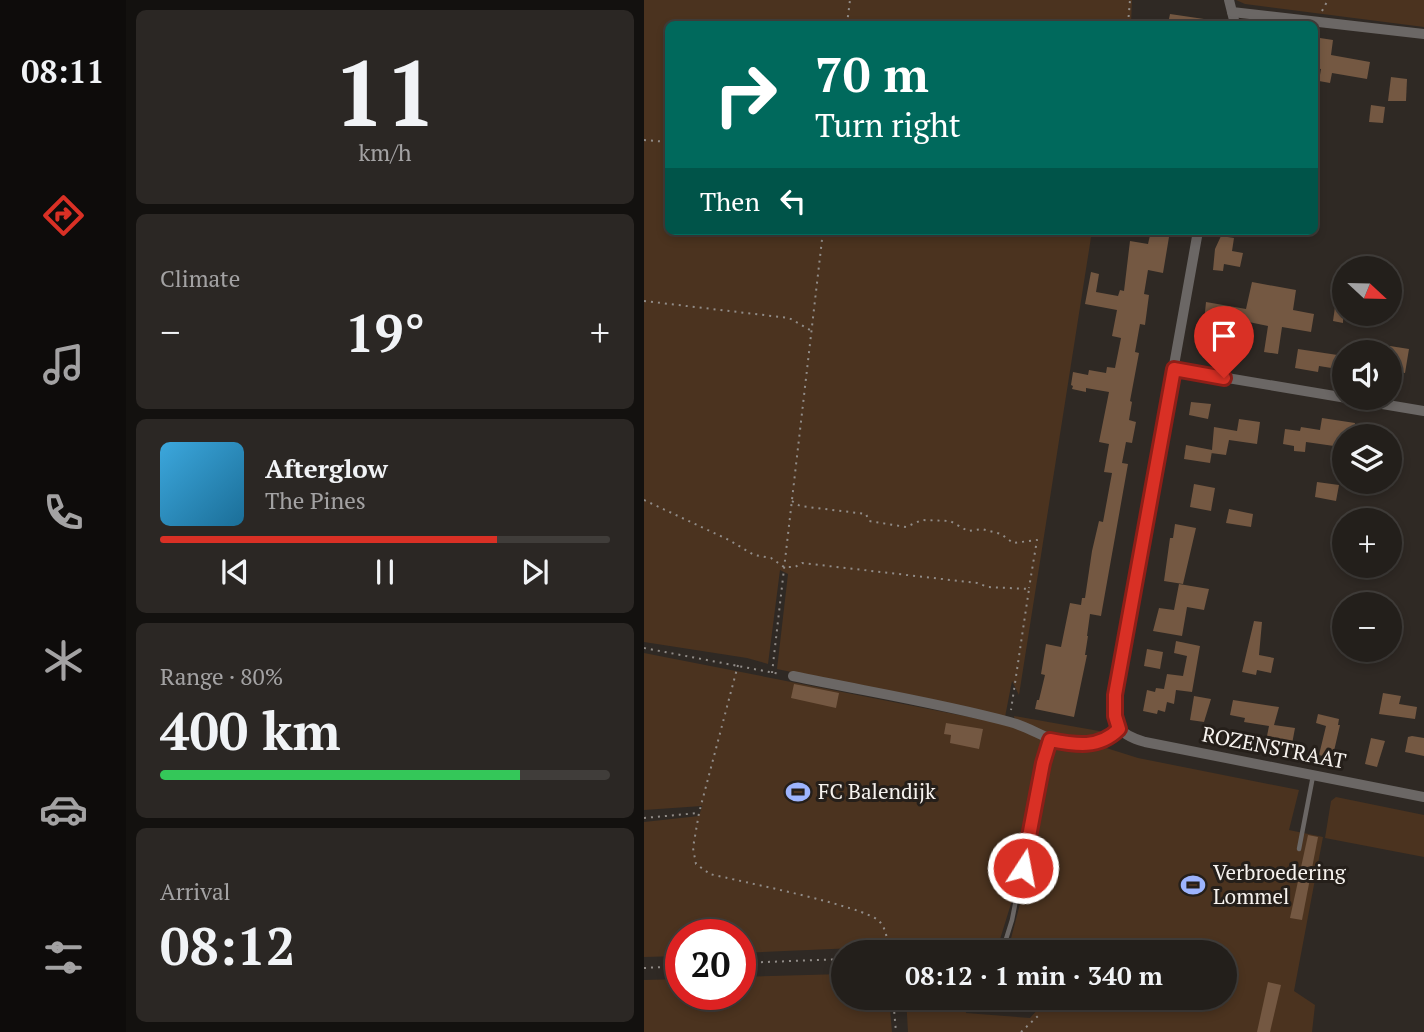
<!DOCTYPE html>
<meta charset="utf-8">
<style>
:root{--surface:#231f1b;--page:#2b2724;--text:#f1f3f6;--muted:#a3a2a3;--line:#403d3a;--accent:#d93025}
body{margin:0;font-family:"PT Serif",serif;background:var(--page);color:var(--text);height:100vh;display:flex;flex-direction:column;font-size:26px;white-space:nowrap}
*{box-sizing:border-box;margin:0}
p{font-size:23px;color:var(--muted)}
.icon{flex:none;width:38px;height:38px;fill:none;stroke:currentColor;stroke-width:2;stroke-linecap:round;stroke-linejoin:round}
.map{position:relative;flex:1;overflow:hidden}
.details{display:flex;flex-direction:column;gap:10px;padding:10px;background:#13110f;width:518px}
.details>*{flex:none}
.top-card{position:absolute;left:21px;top:21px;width:653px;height:214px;border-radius:10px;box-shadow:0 4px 10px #0003,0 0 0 2px var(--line);background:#00695c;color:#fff;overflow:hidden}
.needle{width:46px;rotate:112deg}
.controls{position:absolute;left:688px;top:256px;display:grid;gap:14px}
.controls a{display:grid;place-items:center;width:70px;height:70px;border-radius:50%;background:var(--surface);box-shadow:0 4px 10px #0003,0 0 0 2px var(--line);font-size:35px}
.speed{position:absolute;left:21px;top:919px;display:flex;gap:14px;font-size:35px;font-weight:700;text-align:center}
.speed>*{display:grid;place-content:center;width:91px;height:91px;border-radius:50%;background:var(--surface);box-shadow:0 4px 10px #0003,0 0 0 2px var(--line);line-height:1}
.speed .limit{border:10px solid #d22;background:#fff;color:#111}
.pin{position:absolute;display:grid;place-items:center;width:60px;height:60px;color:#fff;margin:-72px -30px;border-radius:50% 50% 50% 0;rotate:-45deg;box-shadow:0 0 7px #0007}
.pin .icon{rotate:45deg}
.me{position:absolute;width:77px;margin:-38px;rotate:11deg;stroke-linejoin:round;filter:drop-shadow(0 0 5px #0008)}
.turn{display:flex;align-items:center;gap:24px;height:147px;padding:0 35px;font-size:32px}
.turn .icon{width:91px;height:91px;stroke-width:2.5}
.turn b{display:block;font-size:49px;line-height:60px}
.then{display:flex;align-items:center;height:66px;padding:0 35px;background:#0003;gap:14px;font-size:26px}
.big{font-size:52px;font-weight:800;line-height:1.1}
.details .card{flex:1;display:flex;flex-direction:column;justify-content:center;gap:10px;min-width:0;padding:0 24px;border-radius:10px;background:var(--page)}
.details .dial{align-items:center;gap:0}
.dial b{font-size:91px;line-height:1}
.song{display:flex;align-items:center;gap:21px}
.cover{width:84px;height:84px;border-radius:10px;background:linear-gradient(135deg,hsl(200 70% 55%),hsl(200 70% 35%))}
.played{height:7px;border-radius:4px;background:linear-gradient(90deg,var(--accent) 75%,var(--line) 75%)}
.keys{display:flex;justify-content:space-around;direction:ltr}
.heat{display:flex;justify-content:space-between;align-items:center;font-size:38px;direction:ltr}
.charge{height:10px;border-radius:5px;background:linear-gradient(90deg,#34c759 80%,var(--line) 0)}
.trip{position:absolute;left:187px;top:940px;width:406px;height:70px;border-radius:35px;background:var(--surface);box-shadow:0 4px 10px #0003,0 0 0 2px var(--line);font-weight:800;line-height:70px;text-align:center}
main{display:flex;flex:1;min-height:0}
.tab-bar{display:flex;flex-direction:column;width:126px;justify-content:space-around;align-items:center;background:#0e0c0b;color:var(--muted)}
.tab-bar .icon{width:49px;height:49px}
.tab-bar .current{color:var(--accent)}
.tab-bar b{font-size:32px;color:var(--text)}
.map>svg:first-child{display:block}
.green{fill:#4b331f}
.building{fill:#745842}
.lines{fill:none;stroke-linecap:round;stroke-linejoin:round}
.path{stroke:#918c88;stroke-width:2;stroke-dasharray:2 5;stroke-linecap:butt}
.lane{stroke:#6b6765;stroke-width:4.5}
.street{stroke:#6b6765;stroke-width:10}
.route-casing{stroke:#8d1f18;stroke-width:18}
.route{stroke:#d93025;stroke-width:12}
.labels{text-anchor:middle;stroke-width:6;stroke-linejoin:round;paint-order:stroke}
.street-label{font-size:21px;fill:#f6f2ee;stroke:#251f1a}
.poi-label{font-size:21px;fill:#f6f2ee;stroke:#251f1a;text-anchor:start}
</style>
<main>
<nav class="tab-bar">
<b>08:11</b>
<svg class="icon current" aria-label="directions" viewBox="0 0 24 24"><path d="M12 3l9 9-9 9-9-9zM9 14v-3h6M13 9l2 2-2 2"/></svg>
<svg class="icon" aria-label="music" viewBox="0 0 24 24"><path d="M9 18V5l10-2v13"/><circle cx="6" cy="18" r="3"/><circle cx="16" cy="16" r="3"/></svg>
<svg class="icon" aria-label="phone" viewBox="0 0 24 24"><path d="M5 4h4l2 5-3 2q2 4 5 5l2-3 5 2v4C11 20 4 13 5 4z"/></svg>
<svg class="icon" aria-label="climate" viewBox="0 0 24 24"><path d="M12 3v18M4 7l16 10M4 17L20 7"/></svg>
<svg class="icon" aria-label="car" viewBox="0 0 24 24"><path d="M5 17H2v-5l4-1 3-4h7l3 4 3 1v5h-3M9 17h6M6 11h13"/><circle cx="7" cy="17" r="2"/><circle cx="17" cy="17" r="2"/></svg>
<svg class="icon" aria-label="filters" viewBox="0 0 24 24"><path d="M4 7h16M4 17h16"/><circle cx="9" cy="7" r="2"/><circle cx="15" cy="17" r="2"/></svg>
</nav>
<section class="details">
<div class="card dial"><b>11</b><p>km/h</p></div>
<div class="card"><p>Climate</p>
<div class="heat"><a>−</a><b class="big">19°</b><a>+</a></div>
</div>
<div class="card">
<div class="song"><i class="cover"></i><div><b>Afterglow</b><p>The Pines</p></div></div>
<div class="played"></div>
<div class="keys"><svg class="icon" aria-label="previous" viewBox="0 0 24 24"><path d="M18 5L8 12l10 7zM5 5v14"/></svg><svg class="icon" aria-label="pause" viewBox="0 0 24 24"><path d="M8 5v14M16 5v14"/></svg><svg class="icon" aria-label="next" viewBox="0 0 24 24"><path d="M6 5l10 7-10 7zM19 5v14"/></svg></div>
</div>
<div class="card"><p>Range · 80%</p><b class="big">400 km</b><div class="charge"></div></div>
<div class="card"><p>Arrival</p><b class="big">08:12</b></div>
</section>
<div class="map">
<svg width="780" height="1032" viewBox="0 0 780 1032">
<rect width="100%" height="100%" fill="#2f2924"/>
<g class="green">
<polygon points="0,0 488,0 487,24 24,24 24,231 448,231 375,695 368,681 361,717 133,669 144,574 136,570 124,664 103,658 0,642"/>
<polygon points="592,0 780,0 780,27 601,4"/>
<polygon points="0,653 366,725 403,742 395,762 394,788 382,855 353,949 234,947 96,953 96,934 37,934 37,956 0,957 0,822 55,816 58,806 0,810"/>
<path d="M370 716 455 731 459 734 455 740C419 743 403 735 371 721Z"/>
<polygon points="414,746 456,746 494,758 655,790 645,830 679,837 650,991 671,1005 668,1032 264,1032 262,998 321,998 322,1013 386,1018 404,998 581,998 581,952 364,950 389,854 403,781 400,765 403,754"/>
<polygon points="692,797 780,815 780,857 681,838 687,801"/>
<polygon points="199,974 200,998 245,998 248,1032 0,1032 0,980 37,979 37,994 96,994 96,977"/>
</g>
<g class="building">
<polygon points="526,14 560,19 560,24 524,24"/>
<polygon points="676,38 689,40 687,55 726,62 723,79 688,73 686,83 675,81 677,69 670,68 670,52 674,53"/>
<polygon points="747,77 763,79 762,101 744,101"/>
<polygon points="727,105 741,107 739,123 725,122"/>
<polygon points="507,231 526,231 519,273 504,270 500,294 505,295 501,325 496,324 491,352 495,353 486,401 488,402 485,420 492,422 488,443 482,442 478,463 484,464 457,616 446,614 443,636 444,636 441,655 443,655 430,717 391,709 393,700 395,700 401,675 397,674 402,644 417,647 426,603 437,605 438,598 441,598 448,551 455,521 459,522 468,473 460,472 465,444 455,442 465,392 442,388 442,392 428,389 429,386 427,385 429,372 444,375 445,370 462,373 463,367 471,368 477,338 468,336 473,310 441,304 447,272 455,274 452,292 474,296 476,290 480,291 486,241 504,244"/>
<polygon points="577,236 590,238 588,251 599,253 596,267 580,264 579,271 569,270 571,249"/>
<polygon points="608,282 652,290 649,310 670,314 667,332 638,327 634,354 620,352 624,326 600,321 598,331 595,331 594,335 576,331 573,345 558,342 562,302 602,309"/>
<polygon points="694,286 700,286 699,323 689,321"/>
<polygon points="746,346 765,349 761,373 752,372 753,368 746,367"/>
<polygon points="654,349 700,356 700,370 675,366 674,372 651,368"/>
<polygon points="547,402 567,404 564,419 545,415"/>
<polygon points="678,418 711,423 709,436 700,436 700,443 691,441 690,446 662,442 661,452 650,451 650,446 639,444 641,429 656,431 657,427 676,430"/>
<polygon points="595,419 616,422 613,444 585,440 582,455 567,453 568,451 566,463 540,459 542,445 568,450 570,427 593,431"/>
<polygon points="673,482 695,485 692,501 671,497"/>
<polygon points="550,484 571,488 567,511 546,507"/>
<polygon points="585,509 609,514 607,527 582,523"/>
<polygon points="531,524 552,528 539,584 520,581 526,538 529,538"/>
<polygon points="535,584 565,589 560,610 543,607 538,636 509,631 515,608 530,610"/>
<polygon points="610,621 618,622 615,655 630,658 627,673 613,670 612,675 598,672"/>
<polygon points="532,641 556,646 548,692 532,690 530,704 523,702 521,712 514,710 513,714 499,711 503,690 511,692 512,688 520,689 523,674 539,676 543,656 530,653"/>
<polygon points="503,649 519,652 516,669 500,666"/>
<polygon points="150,684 195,693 192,708 147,698"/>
<polygon points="739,693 757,696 755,704 773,707 771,719 735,714"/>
<polygon points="550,696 567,699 560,722 546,720"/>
<polygon points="589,700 635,707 630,725 651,728 648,744 630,741 630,737 623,736 625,726 600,722 601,718 586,715"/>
<polygon points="674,714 695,719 694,725 696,725 690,751 688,751 686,758 675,755 682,726 672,723"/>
<polygon points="302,723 339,729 335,749 306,743 307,735 300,734"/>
<polygon points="768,736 780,738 780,756 761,752 764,737"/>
<polygon points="727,738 741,741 733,767 721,764"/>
<polygon points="664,835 674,837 658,920 646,918"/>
<polygon points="624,982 637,985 626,1032 613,1032"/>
<polygon points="352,998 387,998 387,1002 344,1011 342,1000"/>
</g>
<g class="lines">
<g class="path">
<polyline points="678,11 684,0"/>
<polyline points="203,24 206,0"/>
<polyline points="484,24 486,0"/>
<polyline points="0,140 24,142"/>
<polyline points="0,301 145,318 166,330"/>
<polyline points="0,500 85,540 110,555 127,558 140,567 151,567 158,563 333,583 344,587 385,589 367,710"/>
<polyline points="148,501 156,506 222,514 225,521 262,527 278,520 306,521 324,531 338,529 357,534 369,543 393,540 385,588"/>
<polyline points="0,648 136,674"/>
<path d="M94 665 55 813 49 848 52 864 66 874C94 881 220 906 235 921 243 929 243 941 245 952"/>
<polyline points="128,673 179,231"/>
<polyline points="0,818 54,813"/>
<polyline points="368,951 395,952"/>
<polyline points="298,952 349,951"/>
<polyline points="96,963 200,959"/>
<polyline points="0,968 37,966"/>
<polyline points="249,998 252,1032"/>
<polyline points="377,1032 395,1015 399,998"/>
</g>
<g class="lane">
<polyline points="655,849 669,776"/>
<polyline points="358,952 368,920 399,763 406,740"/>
</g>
<g class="street">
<polyline points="585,0 591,24"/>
<polyline points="588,12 780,34"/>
<path d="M554 231 471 695C469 724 472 734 501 742L780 797"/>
<polyline points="530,369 780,411"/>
<path d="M149 676C220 691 296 703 366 722 389 728 406 743 431 745 449 746 463 741 475 729"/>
</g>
</g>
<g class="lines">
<g class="route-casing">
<path id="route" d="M379 868 399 763 406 740C432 745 455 749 475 729L471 716V695L530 369 580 378"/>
</g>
<use href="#route" class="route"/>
</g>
<defs>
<g id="stadium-bare" transform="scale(1.89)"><path d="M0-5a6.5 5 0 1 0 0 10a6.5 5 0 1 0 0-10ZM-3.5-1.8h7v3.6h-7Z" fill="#9db4fd" stroke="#251f1a" stroke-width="2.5" paint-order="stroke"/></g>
</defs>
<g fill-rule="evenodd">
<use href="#stadium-bare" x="154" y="792"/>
<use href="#stadium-bare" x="549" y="885"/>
</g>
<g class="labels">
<g class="street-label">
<text transform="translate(630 748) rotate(11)" y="7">ROZENSTRAAT</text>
</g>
<g class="poi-label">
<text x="174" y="799">FC Balendijk</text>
<text x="569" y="880">Verbroedering<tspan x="569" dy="24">Lommel</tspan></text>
</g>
</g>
</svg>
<div class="controls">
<a><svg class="needle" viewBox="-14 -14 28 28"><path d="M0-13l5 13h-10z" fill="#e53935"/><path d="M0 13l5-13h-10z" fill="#a3a2a3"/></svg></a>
<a><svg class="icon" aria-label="sound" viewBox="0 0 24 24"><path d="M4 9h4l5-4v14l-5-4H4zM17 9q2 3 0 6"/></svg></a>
<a><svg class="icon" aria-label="layers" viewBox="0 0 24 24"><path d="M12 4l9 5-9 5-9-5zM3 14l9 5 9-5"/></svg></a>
<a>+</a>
<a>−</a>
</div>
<div class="speed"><div class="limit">20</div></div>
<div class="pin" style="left:580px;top:378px;background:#d93025"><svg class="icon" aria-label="arrive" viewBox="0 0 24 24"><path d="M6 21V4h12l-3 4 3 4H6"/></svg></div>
<svg class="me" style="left:379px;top:868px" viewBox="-20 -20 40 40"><circle r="17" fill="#d93025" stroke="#fff" stroke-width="3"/><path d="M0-11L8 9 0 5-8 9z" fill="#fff"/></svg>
<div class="trip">08:12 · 1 min · 340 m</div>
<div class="top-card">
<div class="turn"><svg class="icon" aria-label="right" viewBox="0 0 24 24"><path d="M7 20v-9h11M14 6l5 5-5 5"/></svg><div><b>70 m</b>Turn right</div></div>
<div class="then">Then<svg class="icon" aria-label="left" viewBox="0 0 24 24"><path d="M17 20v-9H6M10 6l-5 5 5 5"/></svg></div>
</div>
</div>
</main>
